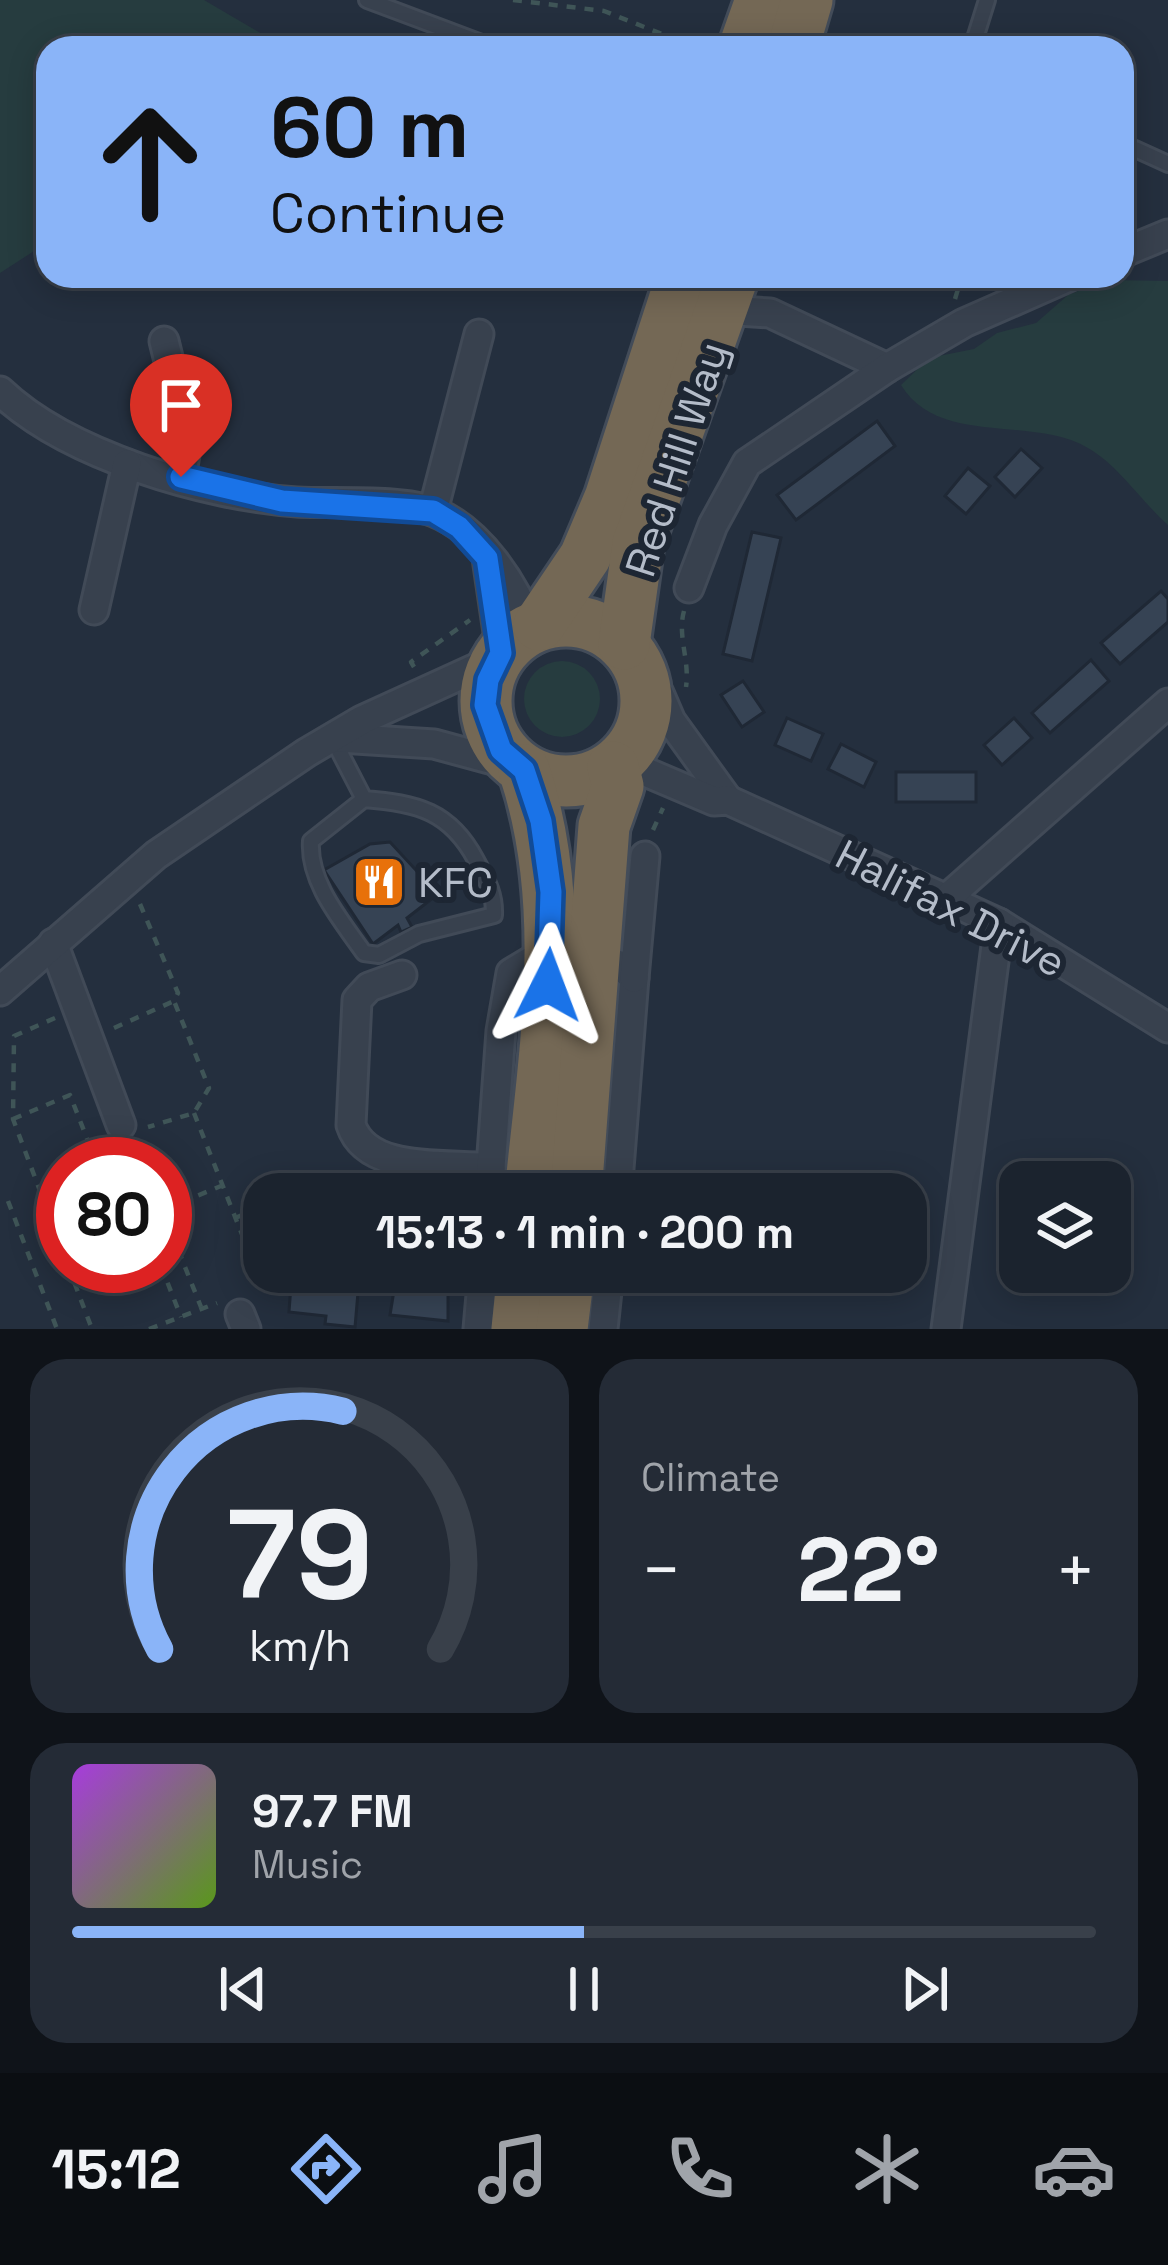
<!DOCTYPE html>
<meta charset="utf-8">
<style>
:root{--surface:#1b232e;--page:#242b36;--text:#f1f3f6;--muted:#a0a4aa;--line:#39404a;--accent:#8ab4f8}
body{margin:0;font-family:"Space Grotesk",sans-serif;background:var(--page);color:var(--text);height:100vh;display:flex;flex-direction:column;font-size:45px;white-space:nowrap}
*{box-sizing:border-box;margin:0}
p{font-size:39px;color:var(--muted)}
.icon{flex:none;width:66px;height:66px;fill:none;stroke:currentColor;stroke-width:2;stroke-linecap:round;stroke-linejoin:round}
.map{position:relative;height:1329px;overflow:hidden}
.panel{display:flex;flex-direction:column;gap:30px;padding:30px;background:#0f1319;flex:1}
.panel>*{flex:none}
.banner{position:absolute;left:36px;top:36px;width:1098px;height:252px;border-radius:36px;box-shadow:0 6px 30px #0003,0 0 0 3px var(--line);background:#8ab4f8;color:#111;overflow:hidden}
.fabs{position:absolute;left:999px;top:1161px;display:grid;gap:24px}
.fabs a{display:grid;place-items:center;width:132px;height:132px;border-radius:24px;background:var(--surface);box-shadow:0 6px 30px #0003,0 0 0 3px var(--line);font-size:60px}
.speed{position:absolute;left:36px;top:1137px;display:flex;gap:24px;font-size:60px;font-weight:700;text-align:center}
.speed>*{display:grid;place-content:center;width:156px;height:156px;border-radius:50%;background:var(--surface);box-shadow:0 6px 30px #0003,0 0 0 3px var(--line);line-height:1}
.speed .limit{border:18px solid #d22;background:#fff;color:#111}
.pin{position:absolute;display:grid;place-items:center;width:102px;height:102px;color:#fff;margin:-123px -51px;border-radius:50% 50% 50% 0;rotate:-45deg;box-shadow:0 0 12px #0007}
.pin .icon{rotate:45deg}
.me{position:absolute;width:132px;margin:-66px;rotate:3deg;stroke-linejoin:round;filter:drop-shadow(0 0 9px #0008)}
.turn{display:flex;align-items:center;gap:42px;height:252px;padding:0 36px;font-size:54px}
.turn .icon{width:156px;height:156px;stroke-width:2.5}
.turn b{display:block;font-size:84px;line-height:102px}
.big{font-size:90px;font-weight:600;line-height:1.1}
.panel .widget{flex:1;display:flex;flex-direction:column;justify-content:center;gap:18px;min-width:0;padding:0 42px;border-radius:36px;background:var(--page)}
.panel .dial{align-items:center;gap:0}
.dial svg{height:312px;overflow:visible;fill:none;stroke:var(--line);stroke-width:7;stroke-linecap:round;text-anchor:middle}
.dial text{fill:var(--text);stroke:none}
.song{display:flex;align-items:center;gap:36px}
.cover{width:144px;height:144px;border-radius:18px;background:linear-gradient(135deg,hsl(280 70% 55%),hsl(90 70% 35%))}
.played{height:12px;border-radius:6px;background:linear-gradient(90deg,var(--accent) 50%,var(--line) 50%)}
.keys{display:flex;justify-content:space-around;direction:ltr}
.heat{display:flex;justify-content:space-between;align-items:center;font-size:66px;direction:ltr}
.panel .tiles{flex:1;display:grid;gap:30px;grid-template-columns:1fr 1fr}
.widget:last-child{grid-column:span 2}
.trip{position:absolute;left:243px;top:1173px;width:684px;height:120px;border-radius:36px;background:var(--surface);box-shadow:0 6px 30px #0003,0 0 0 3px var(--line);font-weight:600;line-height:120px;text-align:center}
.menu{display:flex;height:192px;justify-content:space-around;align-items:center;background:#0b0e12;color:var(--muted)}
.menu .icon{width:84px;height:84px}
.menu .selected{color:var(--accent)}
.menu b{font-size:54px;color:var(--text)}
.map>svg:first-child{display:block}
.green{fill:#263c3f}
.building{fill:#364354;stroke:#1f2835;stroke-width:3}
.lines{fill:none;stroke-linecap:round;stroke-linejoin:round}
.lane-casing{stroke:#414a57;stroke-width:20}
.street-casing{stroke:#414a57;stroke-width:33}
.highway-casing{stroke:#434c59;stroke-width:57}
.path{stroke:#3f5557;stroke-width:4.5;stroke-dasharray:9 9;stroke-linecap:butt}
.lane{stroke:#38414e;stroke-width:14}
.street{stroke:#38414e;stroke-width:27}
.highway{stroke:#746855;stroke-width:51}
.route-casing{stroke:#114b97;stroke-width:30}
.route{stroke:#1a73e8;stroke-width:21}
.labels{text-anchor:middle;stroke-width:12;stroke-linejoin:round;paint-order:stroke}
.street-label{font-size:42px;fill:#b4bcc9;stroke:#1d2633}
.poi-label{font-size:42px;fill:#b4bcc9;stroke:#1d2633;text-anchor:start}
</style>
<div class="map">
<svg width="1168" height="1329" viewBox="0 0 1168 1329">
<rect width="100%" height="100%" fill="#242f3e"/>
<g class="green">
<polygon points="0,0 204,0 286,48 48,48 48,242 0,273"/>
<path d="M1107 280 1168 281V525C1142 502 1118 465 1088 448 1032 415 939 447 901 385L929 358 974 349 997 333 1036 323 1068 295Z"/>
<circle cx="562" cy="699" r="38"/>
</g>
<g class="building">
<polygon points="877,421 895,446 796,520 777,495"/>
<polygon points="1021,449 1042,468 1015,497 995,477"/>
<polygon points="968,468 990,486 966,514 945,496"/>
<polygon points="752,532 781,538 752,661 723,654"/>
<polygon points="1161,591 1168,599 1168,622 1120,664 1101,643"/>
<polygon points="1091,660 1109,681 1050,733 1032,713"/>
<polygon points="743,681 764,712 742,727 721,695"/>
<polygon points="787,718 823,734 811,761 775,745"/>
<polygon points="1014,718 1032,738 1002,765 984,745"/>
<polygon points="841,744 876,762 864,787 828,769"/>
<rect x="896" y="772" width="80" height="30"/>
<polygon points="390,842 438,894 407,918 412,927 401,932 398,925 373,944 324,870 370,844"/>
<polygon points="387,1184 445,1190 444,1194 386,1194"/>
<polygon points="329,1272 368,1272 367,1282 359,1281 355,1327 325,1324 326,1316 289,1312 291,1285 323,1289"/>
<polygon points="397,1272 448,1272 448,1321 390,1315"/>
</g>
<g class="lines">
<g class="lane-casing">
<g id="lane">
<polyline points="367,0 495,48"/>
<polyline points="972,48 987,0"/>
<polyline points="1122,143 1168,164"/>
<path d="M334 741 364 799C417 803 450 811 476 860 486 879 495 893 494 915L419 934 379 955 364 953C341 920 308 882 311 841L364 799"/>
</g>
</g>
<g class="street-casing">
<g id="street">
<polyline points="1122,253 1168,234"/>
<polyline points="724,310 770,313 887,368"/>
<polyline points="164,341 188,438 181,477"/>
<path d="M0 391C67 455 206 496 297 502 334 504 402 499 434 512 480 530 516 586 531 629"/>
<polyline points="433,511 479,334"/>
<polyline points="487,558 501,653"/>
<polyline points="689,588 713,525 747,463 887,368 964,323 1071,276"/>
<polyline points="94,610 127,464"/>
<polyline points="645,684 659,693 671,721 728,800"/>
<polyline points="340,738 434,744 519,767"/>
<polyline points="620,761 714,801 728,800 999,923 1168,1028"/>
<polyline points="947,898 1168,703"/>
<polyline points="53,943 121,1125"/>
<polyline points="594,959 620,965 634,978 617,1194"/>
<path d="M402 975 369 987 357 1000 351 1125C367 1174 447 1163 491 1168"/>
<polyline points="634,978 645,856"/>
<polyline points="0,991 156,855 306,753 362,720 498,658"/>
<polyline points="489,1194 501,1031 511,973 551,949"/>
<polyline points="240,1314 246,1329"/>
<polyline points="478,1329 483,1272"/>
<polyline points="603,1329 609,1272"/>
<polyline points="946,1329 999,923"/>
</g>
</g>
<g class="highway-casing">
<g id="highway">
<polyline points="744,48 761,0"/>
<polyline points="793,48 807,0"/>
<circle cx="566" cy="701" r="80"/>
<polyline points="539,625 585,557 610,498 682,276"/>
<polyline points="624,644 638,544 733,276"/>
<path d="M524 770C570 908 544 1052 530 1194"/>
<polyline points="576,1194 604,826 618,786 613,767"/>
<polyline points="517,1329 523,1272"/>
<polyline points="562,1329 569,1272"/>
</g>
</g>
<g class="path">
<polyline points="513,0 604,11 697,48"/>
<polyline points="955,299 962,276"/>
<path d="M684 611C677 636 690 660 686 687"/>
<polyline points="414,667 411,662 470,620"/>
<polyline points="653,830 663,808"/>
<polyline points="140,904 178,993 174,1001 209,1088 194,1113 148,1127"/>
<polyline points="55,1018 14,1036 13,1119 63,1252"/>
<polyline points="114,1028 174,1001"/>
<polyline points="194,1113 262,1285 250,1290"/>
<polyline points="13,1119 70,1095 97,1164"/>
<polyline points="293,1194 354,1172"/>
<polyline points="8,1201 57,1329"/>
<polyline points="165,1209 221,1186"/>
<polyline points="165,1217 201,1307"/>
<polyline points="235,1218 264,1206"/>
<polyline points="68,1266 92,1329"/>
<polyline points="161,1266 181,1317"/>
<polyline points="149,1329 217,1303"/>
</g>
<use href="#lane" class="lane"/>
<use href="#street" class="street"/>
<use href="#highway" class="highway"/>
</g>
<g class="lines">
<g class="route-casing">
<polyline id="route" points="181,477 282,501 433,511 459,527 487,558 501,653 488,680 485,705 501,750 524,770 541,821 551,892 548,985"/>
</g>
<use href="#route" class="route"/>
</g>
<defs>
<g id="restaurant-square" transform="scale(2.7)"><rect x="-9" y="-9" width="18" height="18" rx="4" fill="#e8710a" stroke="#1d2633"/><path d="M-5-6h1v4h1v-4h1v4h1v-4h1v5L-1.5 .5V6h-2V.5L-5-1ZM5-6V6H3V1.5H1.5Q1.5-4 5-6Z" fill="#fff"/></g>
</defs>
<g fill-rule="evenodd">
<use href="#restaurant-square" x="379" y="882"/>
</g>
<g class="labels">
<g class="street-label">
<text transform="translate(676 459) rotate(-72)" y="15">Red Hill Way</text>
<text transform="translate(951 908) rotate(27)" y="15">Halifax Drive</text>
</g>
<g class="poi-label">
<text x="418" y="897">KFC</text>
</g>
</g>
</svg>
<div class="fabs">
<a><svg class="icon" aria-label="layers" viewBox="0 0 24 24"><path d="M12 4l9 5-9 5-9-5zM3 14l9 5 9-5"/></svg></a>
</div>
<div class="speed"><div class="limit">80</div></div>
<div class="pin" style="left:181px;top:477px;background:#d93025"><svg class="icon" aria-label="arrive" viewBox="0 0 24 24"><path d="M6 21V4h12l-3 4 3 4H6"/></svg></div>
<svg class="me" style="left:548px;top:985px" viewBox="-20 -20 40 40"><path d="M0-17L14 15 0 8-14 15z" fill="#1a73e8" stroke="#fff" stroke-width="4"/></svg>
<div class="trip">15:13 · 1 min · 200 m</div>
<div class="banner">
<div class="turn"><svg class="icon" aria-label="ahead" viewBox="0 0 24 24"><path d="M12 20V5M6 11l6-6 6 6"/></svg><div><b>60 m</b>Continue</div></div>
</div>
</div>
<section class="panel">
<div class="tiles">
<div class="widget dial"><svg viewBox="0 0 100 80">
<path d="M14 69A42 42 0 1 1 86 69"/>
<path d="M14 69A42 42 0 0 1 61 8" stroke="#8ab4f8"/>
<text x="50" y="56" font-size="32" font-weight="700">79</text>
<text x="50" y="72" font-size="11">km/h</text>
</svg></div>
<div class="widget"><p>Climate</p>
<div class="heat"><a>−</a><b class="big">22°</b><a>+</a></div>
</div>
<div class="widget">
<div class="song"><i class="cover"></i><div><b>97.7 FM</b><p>Music</p></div></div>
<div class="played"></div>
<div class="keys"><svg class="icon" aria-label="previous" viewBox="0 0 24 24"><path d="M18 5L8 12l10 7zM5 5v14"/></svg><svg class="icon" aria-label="pause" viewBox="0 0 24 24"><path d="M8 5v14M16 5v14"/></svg><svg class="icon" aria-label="next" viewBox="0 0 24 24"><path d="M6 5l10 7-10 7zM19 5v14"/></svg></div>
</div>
</div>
</section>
<nav class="menu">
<b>15:12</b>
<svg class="icon selected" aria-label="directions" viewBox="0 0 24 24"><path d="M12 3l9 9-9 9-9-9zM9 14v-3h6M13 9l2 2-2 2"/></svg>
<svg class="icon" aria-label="music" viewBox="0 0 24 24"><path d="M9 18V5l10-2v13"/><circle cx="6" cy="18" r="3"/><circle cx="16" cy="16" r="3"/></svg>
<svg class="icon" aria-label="phone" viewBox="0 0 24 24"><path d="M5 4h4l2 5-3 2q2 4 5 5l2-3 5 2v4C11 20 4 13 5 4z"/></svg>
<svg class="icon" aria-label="climate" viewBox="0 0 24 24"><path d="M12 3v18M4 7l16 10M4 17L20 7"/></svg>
<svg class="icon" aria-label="car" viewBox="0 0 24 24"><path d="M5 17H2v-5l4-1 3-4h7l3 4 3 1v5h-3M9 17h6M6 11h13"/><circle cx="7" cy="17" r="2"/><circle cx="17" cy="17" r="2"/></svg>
</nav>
